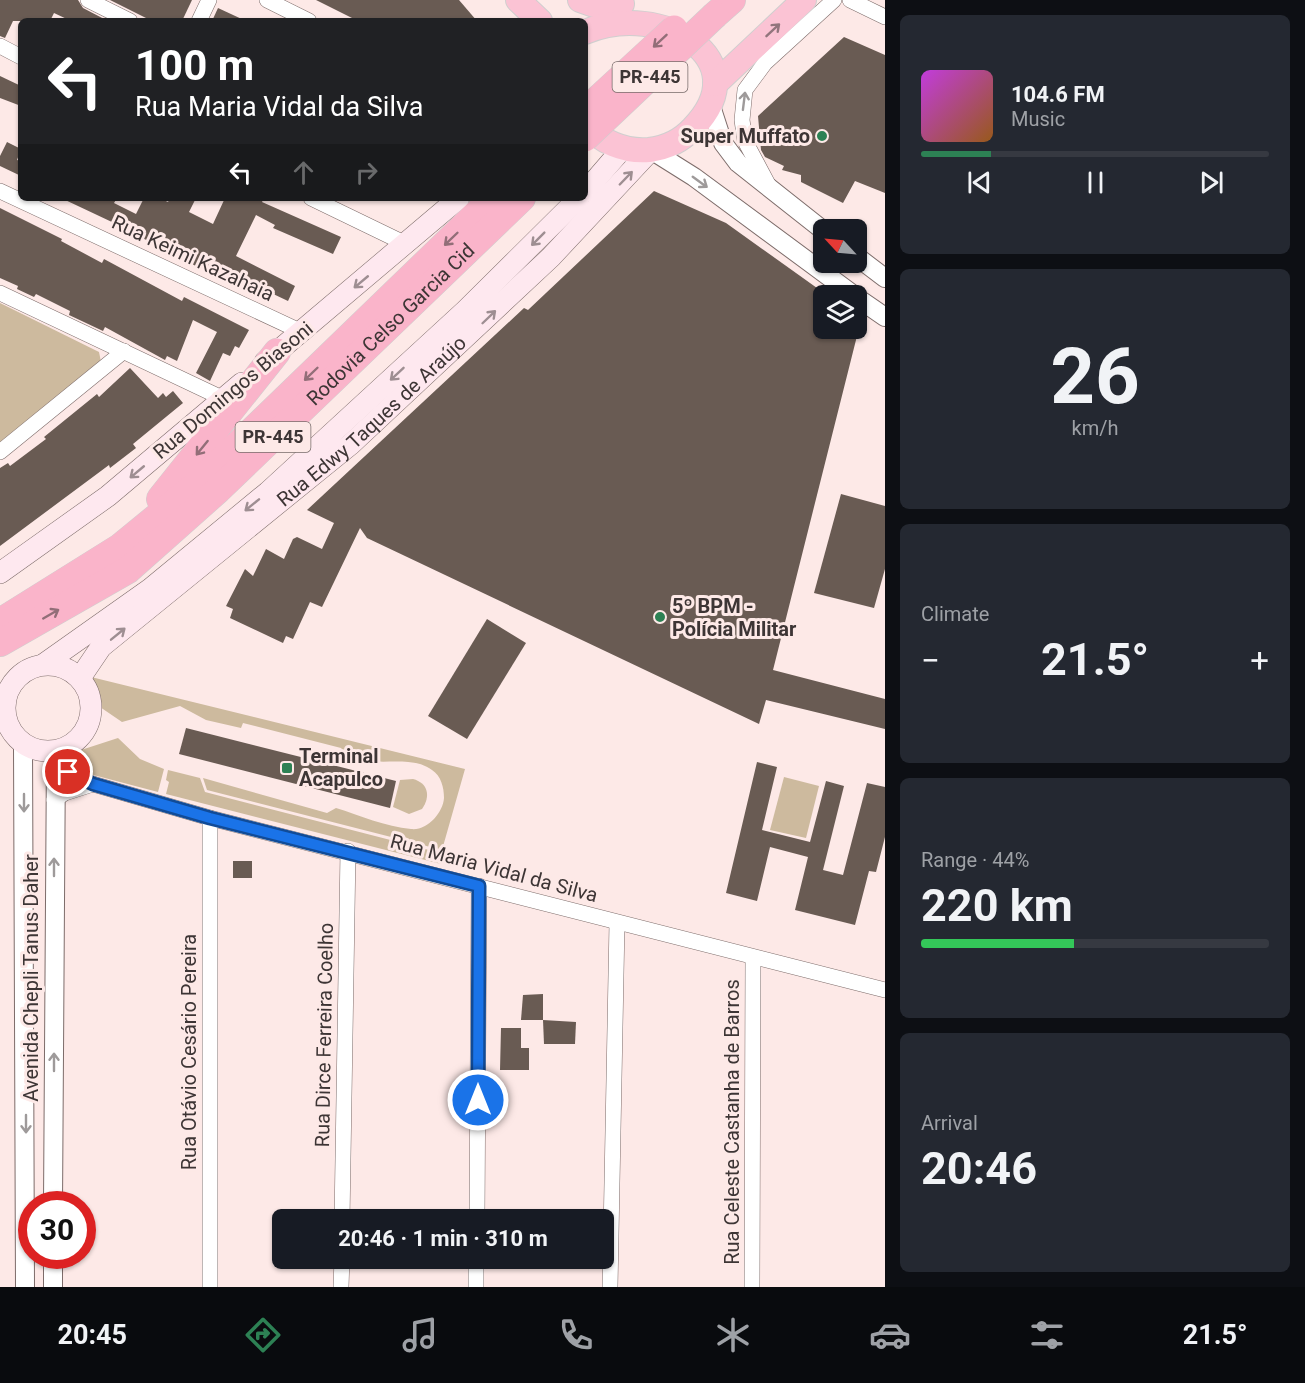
<!DOCTYPE html>
<meta charset="utf-8">
<style>
:root{--surface:#171b24;--page:#242831;--text:#f1f3f6;--muted:#9ea1a6;--line:#363941;--accent:#2d8154}
body{margin:0;font-family:Roboto,sans-serif;background:var(--page);color:var(--text);height:100vh;display:flex;flex-direction:column;font-size:22px;white-space:nowrap}
*{box-sizing:border-box;margin:0}
p{font-size:20px;color:var(--muted)}
.icon{flex:none;width:33px;height:33px;fill:none;stroke:currentColor;stroke-width:2;stroke-linecap:round;stroke-linejoin:round}
.map{position:relative;flex:1;overflow:hidden}
.details{display:flex;flex-direction:column;gap:15px;padding:15px;background:#0d0f14;width:420px}
.details>*{flex:none}
.hud{position:absolute;left:18px;top:18px;width:570px;height:183px;border-radius:9px;box-shadow:0 2px 4px #0004;background:#202124;color:#fff;overflow:hidden}
.needle{width:39px;rotate:296deg}
.tools{position:absolute;left:813px;top:219px;display:grid;gap:12px}
.tools a{display:grid;place-items:center;width:54px;height:54px;border-radius:9px;background:var(--surface);box-shadow:0 2px 4px #0004;font-size:30px}
.speed{position:absolute;left:18px;top:1191px;display:flex;gap:12px;font-size:30px;font-weight:700;text-align:center}
.speed>*{display:grid;place-content:center;width:78px;height:78px;border-radius:50%;background:var(--surface);box-shadow:0 2px 4px #0004;line-height:1}
.speed .limit{border:9px solid #d22;background:#fff;color:#111}
.pin{position:absolute;display:grid;place-items:center;width:51px;height:51px;color:#fff;margin:-26px;border:3px solid #fff;border-radius:50%;box-shadow:0 2px 6px #0007}
.me{position:absolute;width:66px;margin:-33px;rotate:0deg;stroke-linejoin:round;filter:drop-shadow(0 0 4px #0008)}
.turn{display:flex;align-items:center;gap:21px;height:126px;padding:0 18px;font-size:27px}
.turn .icon{width:78px;height:78px;stroke-width:2.5}
.turn b{display:block;font-size:42px;line-height:51px}
.lanes{display:flex;align-items:center;height:57px;padding:0 18px;background:#0003;justify-content:center;gap:30px;direction:ltr}
.lanes .off{opacity:.35}
.big{font-size:45px;font-weight:700;line-height:1.1}
.details .tile{flex:1;display:flex;flex-direction:column;justify-content:center;gap:9px;min-width:0;padding:0 21px;border-radius:9px;background:var(--page)}
.details .dial{align-items:center;gap:0}
.dial b{font-size:78px;line-height:1}
.song{display:flex;align-items:center;gap:18px}
.cover{width:72px;height:72px;border-radius:9px;background:linear-gradient(135deg,hsl(290 70% 55%),hsl(30 70% 35%))}
.played{height:6px;border-radius:3px;background:linear-gradient(90deg,var(--accent) 20%,var(--line) 20%)}
.keys{display:flex;justify-content:space-around;direction:ltr}
.heat{display:flex;justify-content:space-between;align-items:center;font-size:33px;direction:ltr}
.charge{height:9px;border-radius:4px;background:linear-gradient(90deg,#34c759 44%,var(--line) 0)}
.trip{position:absolute;left:272px;top:1209px;width:342px;height:60px;border-radius:9px;background:var(--surface);box-shadow:0 2px 4px #0004;font-weight:700;line-height:60px;text-align:center}
.dock{display:flex;height:96px;justify-content:space-around;align-items:center;background:#090b0e;color:var(--muted)}
.dock .icon{width:42px;height:42px}
.dock .on{color:var(--accent)}
.dock b{font-size:27px;color:var(--text)}
main{display:flex;flex:1;min-height:0}
.map>svg:first-child{display:block}
.green{fill:#cdba9e}
.building{fill:#695b53}
.lines{fill:none;stroke-linecap:round;stroke-linejoin:round}
.minor-casing{stroke:#7d6c6a;stroke-width:16}
.tertiary-casing{stroke:#7d6c6a;stroke-width:20}
.secondary-casing{stroke:#7d6c6a;stroke-width:22}
.trunk-casing{stroke:#d0cfcf;stroke-width:26}
.motorway-casing{stroke:#d0cfcf;stroke-width:28}
.minor{stroke:#fff;stroke-width:15}
.tertiary{stroke:#fff;stroke-width:18}
.secondary{stroke:#fee8ef;stroke-width:21}
.trunk{stroke:#fbc3d4;stroke-width:24}
.motorway{stroke:#fab4ca;stroke-width:27}
.motorway-bridge-casing{stroke:#d0cfcf;stroke-width:28;stroke-linecap:butt}
.motorway-bridge{stroke:#fab4ca;stroke-width:27}
.oneway{stroke:#92757d}
.oneway2{stroke:#926e78}
.oneway3{stroke:#9e9a9a}
.oneway4{stroke:#9e8e92}
.route-casing{stroke:#114b97;stroke-width:15}
.route{stroke:#1a73e8;stroke-width:10}
.poi-dot{fill:#2d8154;stroke:#fde9e7;stroke-width:2}
.labels{text-anchor:middle;stroke-width:6;stroke-linejoin:round;paint-order:stroke}
.shield{fill:#fde9e7;stroke:#776b6a;stroke-width:1.5}
.shield-label{font-size:18px;font-weight:bold;fill:#3d3535}
.poi-label{font-size:20px;font-weight:bold;fill:#3d3535;stroke:#fde9e7;text-anchor:start}
.street-label{font-size:20px;fill:#3d3535;stroke:#fde9e7}
</style>
<main>
<div class="map">
<svg width="885" height="1287" viewBox="0 0 885 1287">
<rect width="100%" height="100%" fill="#fde9e7"/>
<g class="green">
<polygon points="0,303 99,352 101,362 0,447"/>
<path d="M91 677 465 769 442 850 207 790 203 778 327 813 336 808C359 815 386 827 411 829 427 831 443 813 444 798 444 787 441 776 432 770 407 751 364 774 341 748L243 723 241 728 206 720 180 706 122 722 81 694V685Z"/>
<polygon points="118,738 140,759 164,769 158,792 82,772 76,768 74,758 78,751"/>
<polygon points="168,770 200,778 205,792 433,851 441,864 166,794 169,782 166,780"/>
<polygon points="784,777 819,786 806,838 770,830"/>
<path d="M413 779C428 783 431 796 422 809L409 814 393 807 400 780Z"/>
</g>
<g class="building">
<polygon points="0,0 78,0 83,8 106,20 71,21 54,13 50,21 13,21 5,38 0,36"/>
<polygon points="110,0 192,0 182,21 152,21"/>
<polygon points="316,0 459,0 477,21 358,21"/>
<polygon points="218,8 246,21 212,21"/>
<polygon points="844,37 885,55 885,193 855,181 843,203 801,182 801,175 782,170 784,166 765,157 761,150 758,116"/>
<polygon points="0,76 21,86 21,106 0,98"/>
<polygon points="7,142 21,149 17,160 21,161 21,176 0,166 0,156"/>
<polygon points="654,191 726,223 824,293 824,328 859,328 773,670 885,699 885,729 766,700 759,724 367,538 360,528 322,607 310,602 293,639 286,636 283,643 230,618 233,609 226,606 245,569 253,576 266,549 284,559 293,539 297,537 322,549 334,523 307,510 524,308 528,310"/>
<polygon points="61,198 117,198 114,203 136,214 144,198 159,198 168,202 170,198 196,198 189,212 213,224 225,198 264,198 262,202 341,237 333,254 273,228 275,225 256,215 236,256 295,286 288,301 269,292 267,297 262,298 230,279 228,284 176,255 174,259 162,253 163,251 156,244 130,233 131,231"/>
<polygon points="0,208 62,239 61,241 102,263 104,259 182,301 184,297 249,330 239,348 235,346 230,356 223,353 210,381 196,373 217,332 193,320 177,361 167,356 165,360 105,327 103,331 69,315 70,311 36,294 34,297 17,289 18,286 0,278"/>
<polygon points="130,368 158,398 163,393 166,397 173,391 183,403 133,444 136,448 110,468 109,465 0,546 0,468 8,463 10,466 46,439 44,437 97,394 99,397"/>
<polygon points="841,494 885,506 885,569 874,608 814,593"/>
<polygon points="487,619 526,643 467,739 428,716"/>
<polygon points="186,728 396,781 390,808 179,754"/>
<polygon points="757,762 777,767 762,830 810,842 826,781 844,786 823,870 843,875 867,783 885,787 885,837 876,872 869,871 855,925 795,910 808,857 770,847 757,901 726,893"/>
<rect x="233" y="861" width="19" height="17"/>
<polygon points="543,994 543,1020 521,1020 523,995"/>
<polygon points="543,1020 576,1022 575,1044 544,1044"/>
<polygon points="501,1028 521,1028 521,1048 529,1048 529,1070 500,1070"/>
</g>
<g class="lines">
<g class="minor-casing">
<g id="minor">
<polyline points="88,0 130,21"/>
<polyline points="267,0 309,21"/>
<polyline points="850,0 885,17"/>
<polyline points="199,21 209,0"/>
<polyline points="0,46 21,57"/>
<polyline points="769,186 745,141 742,120 745,90 765,63 834,0"/>
<polyline points="0,191 302,332"/>
<polyline points="311,198 406,244 412,237"/>
<polyline points="0,293 224,399"/>
<polyline points="0,452 124,351"/>
<polyline points="55,760 74,776 93,784 210,818 885,990"/>
<polyline points="54,800 65,793 93,784"/>
<polyline points="342,1220 348,851"/>
<polyline points="477,1220 479,886"/>
<polyline points="210,1287 210,818"/>
<polyline points="341,1287 342,1258"/>
<polyline points="476,1287 476,1258"/>
<polyline points="610,1287 617,923"/>
<polyline points="752,1287 753,957"/>
</g>
</g>
<g class="tertiary-casing">
<g id="tertiary">
<polyline points="710,103 723,143 738,163 824,231"/>
<polyline points="651,150 694,177 855,296"/>
<polyline points="856,256 885,278"/>
<polyline points="856,297 885,317"/>
<polyline points="23,745 25,1287"/>
<polyline points="53,1204 56,751"/>
<polyline points="53,1287 53,1256"/>
</g>
</g>
<g class="secondary-casing">
<g id="secondary">
<polyline points="585,192 623,148"/>
<polyline points="265,362 459,198"/>
<polyline points="0,573 108,496 242,383"/>
<polyline points="44,664 150,589 268,492 466,310 579,198"/>
<circle cx="48" cy="708" r="43"/>
<path id="s1" d="M80 678 101 647 351 444 551 257 651 150"/>
</g>
</g>
<g class="trunk-casing">
<g id="trunk">
<polyline points="518,0 540,21"/>
<polyline points="580,0 594,5 622,4"/>
<path d="M585 32C661 0 760 59 693 128 682 140 666 148 649 150 625 152 600 142 585 123"/>
<polyline points="715,84 804,0"/>
</g>
</g>
<g class="motorway-casing">
<g id="motorway">
<polyline points="715,15 732,0"/>
<polyline points="160,499 277,352"/>
<polyline points="0,622 120,547 197,484 493,198"/>
<path id="s2" d="M0 643 128 570 218 490 522 198"/>
</g>
</g>
<use href="#minor" class="minor"/>
<use href="#tertiary" class="tertiary"/>
<use href="#secondary" class="secondary"/>
<use href="#trunk" class="trunk"/>
<use href="#motorway" class="motorway"/>
<g class="motorway-bridge-casing">
<g id="motorway-bridge">
<polyline points="585,111 674,29"/>
<polyline points="585,138 715,15"/>
</g>
</g>
<use href="#motorway-bridge" class="motorway-bridge"/>
</g>
<defs><path id="oneway-shaft" d="M-6 0H5M1.5-3L5.5 0L1.5 3" fill="none" stroke-width="1.6" stroke-linecap="round" stroke-linejoin="round" transform="scale(1.5)"/></defs>
<use class="oneway" href="#oneway-shaft" transform="translate(773 30) rotate(-43)"/>
<g class="oneway2">
<use href="#oneway-shaft" transform="translate(660 41) rotate(137)"/>
<use href="#oneway-shaft" transform="translate(451 239) rotate(136)"/>
<use href="#oneway-shaft" transform="translate(311 374) rotate(136)"/>
<use href="#oneway-shaft" transform="translate(202 448) rotate(129)"/>
<use href="#oneway-shaft" transform="translate(51 614) rotate(-30)"/>
</g>
<g class="oneway3">
<use href="#oneway-shaft" transform="translate(744 101) rotate(-83)"/>
<use href="#oneway-shaft" transform="translate(700 182) rotate(36)"/>
<use href="#oneway-shaft" transform="translate(24 803) rotate(90)"/>
<use href="#oneway-shaft" transform="translate(54 867) rotate(-90)"/>
<use href="#oneway-shaft" transform="translate(54 1062) rotate(-90)"/>
<use href="#oneway-shaft" transform="translate(26 1124) rotate(90)"/>
</g>
<g class="oneway4">
<use href="#oneway-shaft" transform="translate(626 178) rotate(-46)"/>
<use href="#oneway-shaft" transform="translate(538 239) rotate(135)"/>
<use href="#oneway-shaft" transform="translate(361 282) rotate(140)"/>
<use href="#oneway-shaft" transform="translate(489 317) rotate(-44)"/>
<use href="#oneway-shaft" transform="translate(397 374) rotate(137)"/>
<use href="#oneway-shaft" transform="translate(137 472) rotate(140)"/>
<use href="#oneway-shaft" transform="translate(252 505) rotate(141)"/>
<use href="#oneway-shaft" transform="translate(118 634) rotate(-39)"/>
</g>
<g class="lines">
<g class="route-casing">
<polyline id="route" points="68,772 93,784 210,818 479,886 478,1100"/>
</g>
<use href="#route" class="route"/>
</g>
<g class="poi-dot">
<circle cx="822" cy="136" r="6"/>
<circle cx="660" cy="617" r="6"/>
<rect x="281" y="762" width="12" height="12" rx="3"/>
</g>
<g class="labels">
<g class="shield">
<rect x="612.5" y="62" width="75" height="30" rx="4.5"/>
<rect x="235.5" y="422" width="75" height="30" rx="4.5"/>
</g>
<g class="shield-label">
<text x="650" y="83">PR-445</text>
<text x="273" y="443">PR-445</text>
</g>
<g class="poi-label">
<text x="810" y="143" text-anchor="end">Super Muffato</text>
<text x="672" y="613">5º BPM -<tspan x="672" dy="23">Polícia Militar</tspan></text>
<text x="299" y="763">Terminal<tspan x="299" dy="23">Acapulco</tspan></text>
</g>
<g class="street-label">
<text transform="translate(193 258) rotate(25)" y="7">Rua Keimi Kazahaia</text>
<text dy="7" stroke="none"><textPath href="#s2" startOffset="507">Rodovia Celso Garcia Cid</textPath></text>
<text transform="translate(233 390) rotate(-40)" y="7">Rua Domingos Biasoni</text>
<text dy="7" stroke="none"><textPath href="#s1" startOffset="390">Rua Edwy Taques de Araújo</textPath></text>
<text transform="translate(494 868) rotate(15)" y="7">Rua Maria Vidal da Silva</text>
<text transform="translate(31 978) rotate(-90)" y="7">Avenida Chepli Tanus Daher</text>
<text transform="translate(324 1035) rotate(-89)" y="7">Rua Dirce Ferreira Coelho</text>
<text transform="translate(189 1052) rotate(-90)" y="7">Rua Otávio Cesário Pereira</text>
<text transform="translate(732 1122) rotate(-90)" y="7">Rua Celeste Castanha de Barros</text>
</g>
</g>
</svg>
<div class="tools">
<a><svg class="needle" viewBox="-14 -14 28 28"><path d="M0-13l5 13h-10z" fill="#e53935"/><path d="M0 13l5-13h-10z" fill="#9ea1a6"/></svg></a>
<a><svg class="icon" aria-label="layers" viewBox="0 0 24 24"><path d="M12 4l9 5-9 5-9-5zM3 14l9 5 9-5"/></svg></a>
</div>
<div class="speed"><div class="limit">30</div></div>
<div class="pin" style="left:68px;top:772px;background:#d93025"><svg class="icon" aria-label="arrive" viewBox="0 0 24 24"><path d="M6 21V4h12l-3 4 3 4H6"/></svg></div>
<svg class="me" style="left:478px;top:1100px" viewBox="-20 -20 40 40"><circle r="17" fill="#1a73e8" stroke="#fff" stroke-width="3"/><path d="M0-11L8 9 0 5-8 9z" fill="#fff"/></svg>
<div class="trip">20:46 · 1 min · 310 m</div>
<div class="hud">
<div class="turn"><svg class="icon" aria-label="left" viewBox="0 0 24 24"><path d="M17 20v-9H6M10 6l-5 5 5 5"/></svg><div><b>100 m</b>Rua Maria Vidal da Silva</div></div>
<div class="lanes"><svg class="icon" aria-label="left" viewBox="0 0 24 24"><path d="M17 20v-9H6M10 6l-5 5 5 5"/></svg><svg class="icon off" aria-label="ahead" viewBox="0 0 24 24"><path d="M12 20V5M6 11l6-6 6 6"/></svg><svg class="icon off" aria-label="right" viewBox="0 0 24 24"><path d="M7 20v-9h11M14 6l5 5-5 5"/></svg></div>
</div>
</div>
<section class="details">
<div class="tile">
<div class="song"><i class="cover"></i><div><b>104.6 FM</b><p>Music</p></div></div>
<div class="played"></div>
<div class="keys"><svg class="icon" aria-label="previous" viewBox="0 0 24 24"><path d="M18 5L8 12l10 7zM5 5v14"/></svg><svg class="icon" aria-label="pause" viewBox="0 0 24 24"><path d="M8 5v14M16 5v14"/></svg><svg class="icon" aria-label="next" viewBox="0 0 24 24"><path d="M6 5l10 7-10 7zM19 5v14"/></svg></div>
</div>
<div class="tile dial"><b>26</b><p>km/h</p></div>
<div class="tile"><p>Climate</p>
<div class="heat"><a>−</a><b class="big">21.5°</b><a>+</a></div>
</div>
<div class="tile"><p>Range · 44%</p><b class="big">220 km</b><div class="charge"></div></div>
<div class="tile"><p>Arrival</p><b class="big">20:46</b></div>
</section>
</main>
<nav class="dock">
<b>20:45</b>
<svg class="icon on" aria-label="directions" viewBox="0 0 24 24"><path d="M12 3l9 9-9 9-9-9zM9 14v-3h6M13 9l2 2-2 2"/></svg>
<svg class="icon" aria-label="music" viewBox="0 0 24 24"><path d="M9 18V5l10-2v13"/><circle cx="6" cy="18" r="3"/><circle cx="16" cy="16" r="3"/></svg>
<svg class="icon" aria-label="phone" viewBox="0 0 24 24"><path d="M5 4h4l2 5-3 2q2 4 5 5l2-3 5 2v4C11 20 4 13 5 4z"/></svg>
<svg class="icon" aria-label="climate" viewBox="0 0 24 24"><path d="M12 3v18M4 7l16 10M4 17L20 7"/></svg>
<svg class="icon" aria-label="car" viewBox="0 0 24 24"><path d="M5 17H2v-5l4-1 3-4h7l3 4 3 1v5h-3M9 17h6M6 11h13"/><circle cx="7" cy="17" r="2"/><circle cx="17" cy="17" r="2"/></svg>
<svg class="icon" aria-label="filters" viewBox="0 0 24 24"><path d="M4 7h16M4 17h16"/><circle cx="9" cy="7" r="2"/><circle cx="15" cy="17" r="2"/></svg>
<b>21.5°</b>
</nav>
